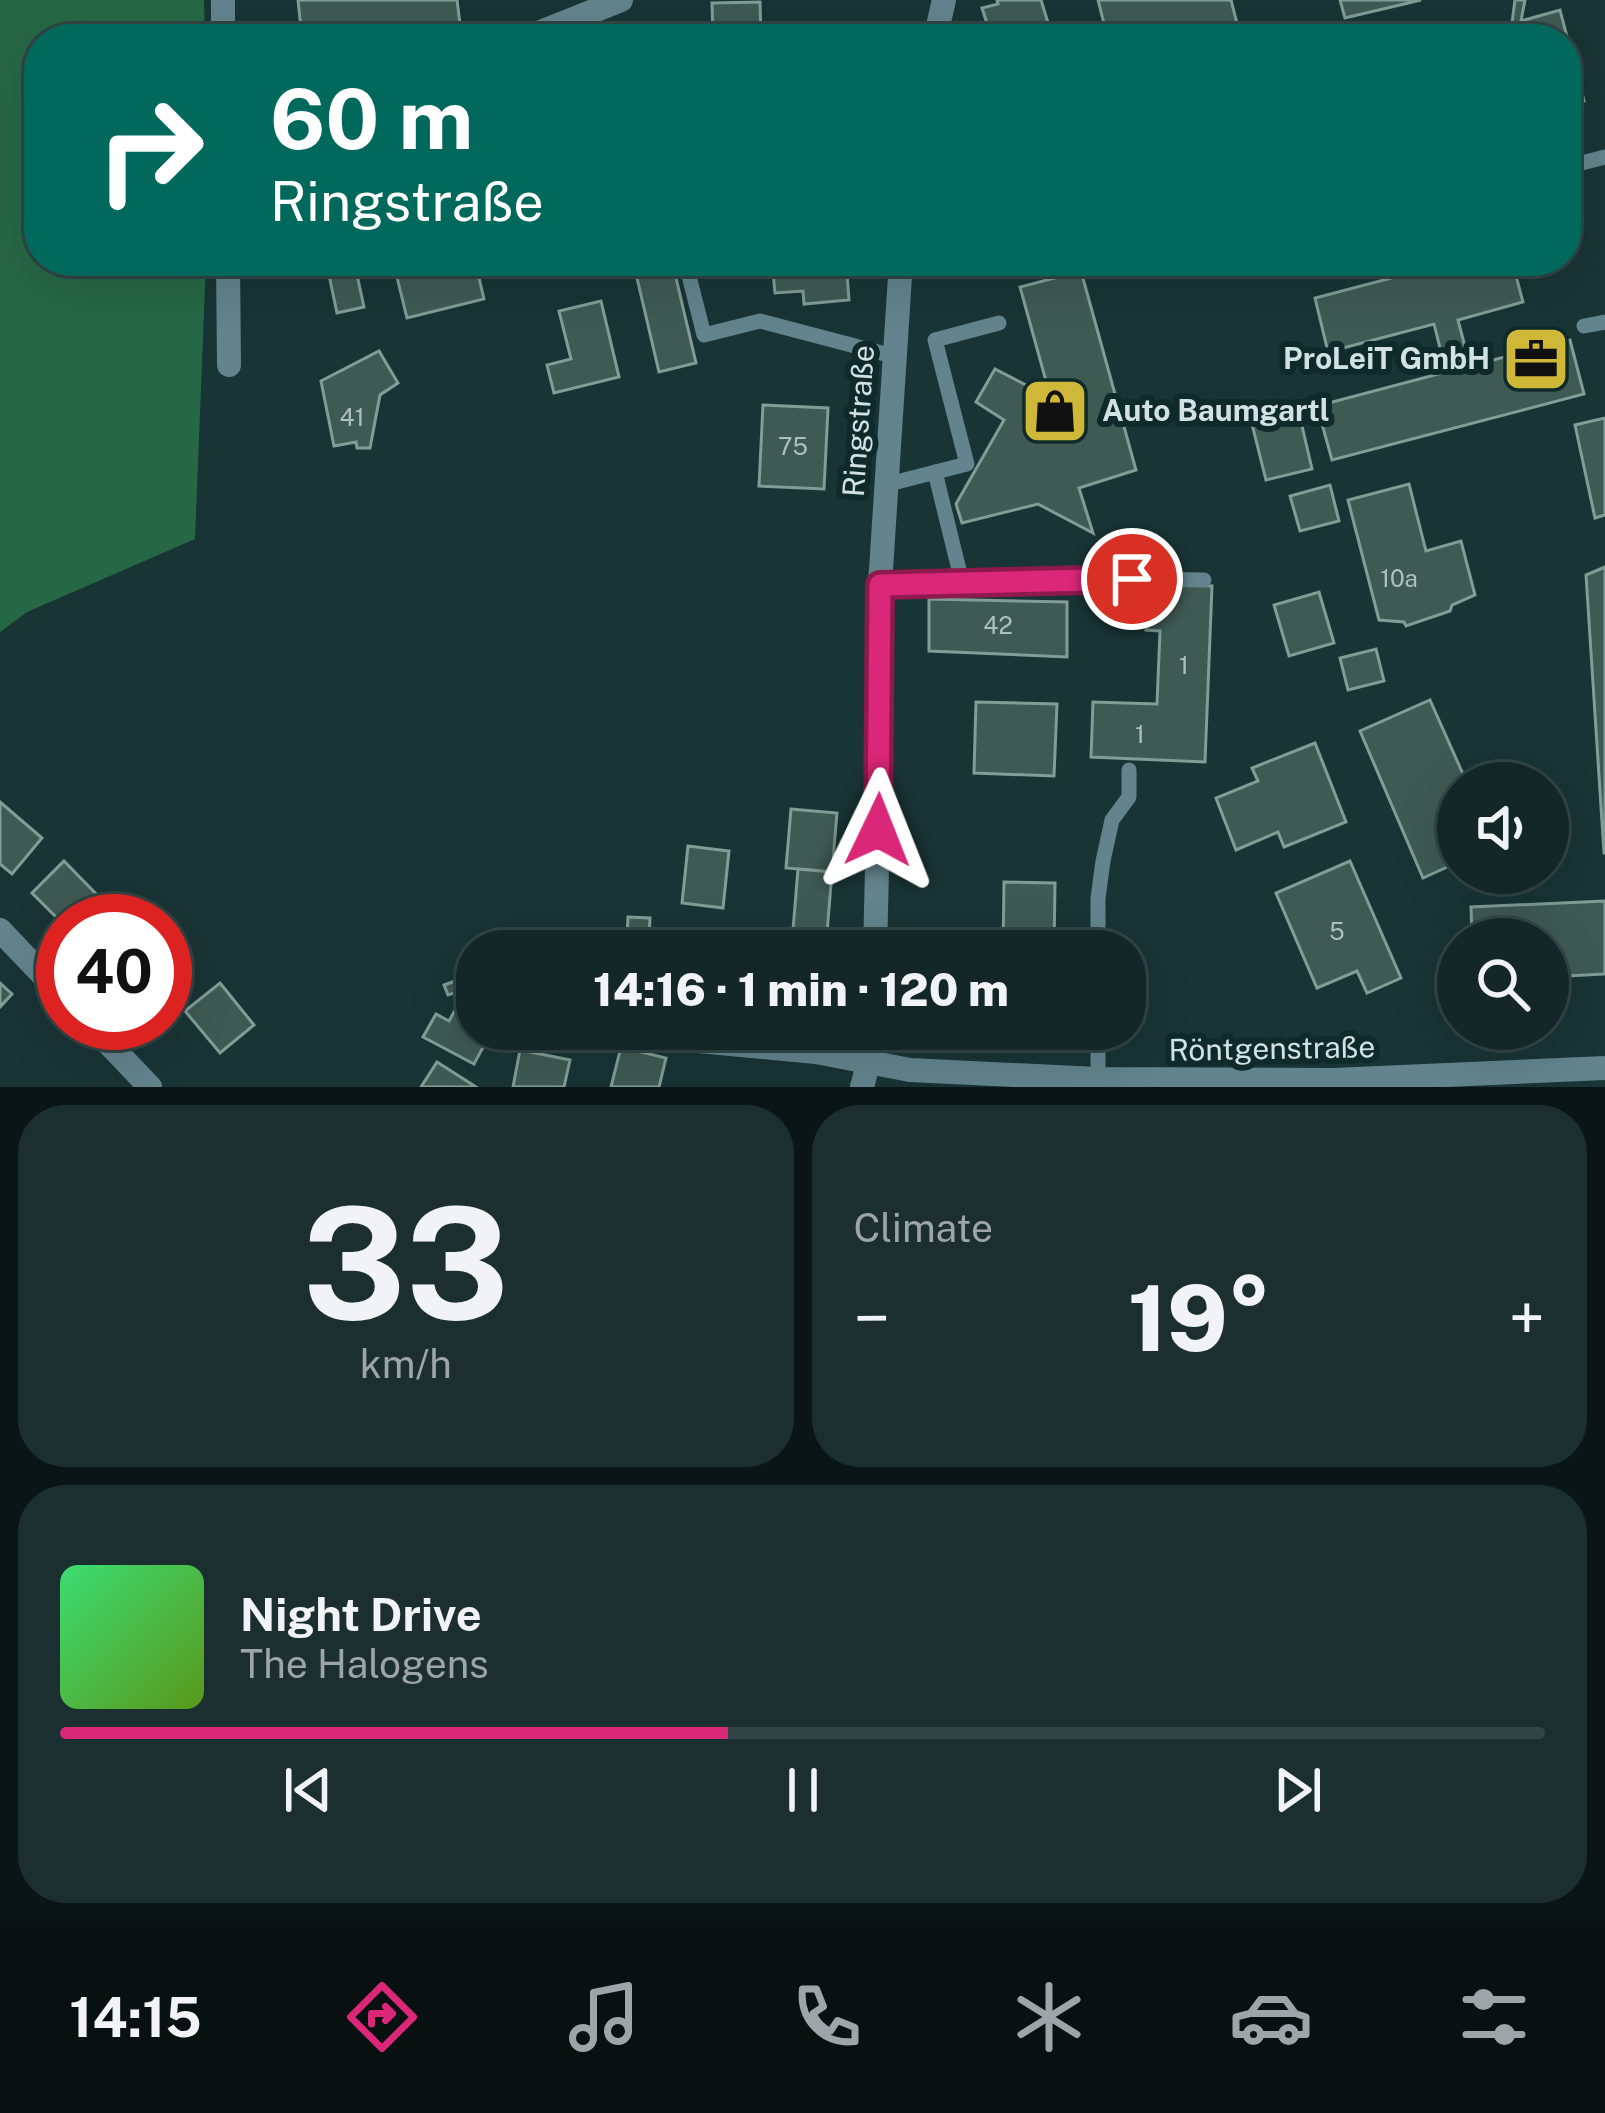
<!DOCTYPE html>
<meta charset="utf-8">
<style>
:root{--surface:#132728;--page:#1c2f30;--text:#f1f3f6;--muted:#9da5a8;--line:#324445;--accent:#db2777}
body{margin:0;font-family:"Public Sans",sans-serif;background:var(--page);color:var(--text);height:100vh;display:flex;flex-direction:column;font-size:45px;white-space:nowrap}
*{box-sizing:border-box;margin:0}
p{font-size:39px;color:var(--muted)}
.icon{flex:none;width:66px;height:66px;fill:none;stroke:currentColor;stroke-width:2;stroke-linecap:round;stroke-linejoin:round}
.map{position:relative;height:1087px;overflow:hidden}
.side{display:flex;flex-direction:column;gap:18px;padding:18px;background:#0a1516;flex:1}
.side>*{flex:none}
.hud{position:absolute;left:24px;top:24px;width:1557px;height:252px;border-radius:48px;box-shadow:0 12px 48px #0002,0 0 0 3px var(--line);background:#00695c;color:#fff;overflow:hidden}
.tools{position:absolute;left:1437px;top:762px;display:grid;gap:24px}
.tools a{display:grid;place-items:center;width:132px;height:132px;border-radius:50%;background:var(--surface);box-shadow:0 12px 48px #0002,0 0 0 3px var(--line);font-size:60px}
.speed{position:absolute;left:36px;top:894px;display:flex;gap:24px;font-size:60px;font-weight:700;text-align:center}
.speed>*{display:grid;place-content:center;width:156px;height:156px;border-radius:50%;background:var(--surface);box-shadow:0 12px 48px #0002,0 0 0 3px var(--line);line-height:1}
.speed .limit{border:18px solid #d22;background:#fff;color:#111}
.pin{position:absolute;display:grid;place-items:center;width:102px;height:102px;color:#fff;margin:-51px;border:6px solid #fff;border-radius:50%;box-shadow:0 3px 12px #0007}
.me{position:absolute;width:132px;margin:-66px;rotate:2deg;stroke-linejoin:round;filter:drop-shadow(0 0 9px #0008)}
.turn{display:flex;align-items:center;gap:42px;height:252px;padding:0 48px;font-size:54px}
.turn .icon{width:156px;height:156px;stroke-width:2.5}
.turn b{display:block;font-size:84px;line-height:102px}
.big{font-size:90px;font-weight:800;line-height:1.1}
.side .card{flex:1;display:flex;flex-direction:column;justify-content:center;gap:18px;min-width:0;padding:0 42px;border-radius:48px;background:var(--page)}
.side .dial{align-items:center;gap:0}
.dial b{font-size:156px;line-height:1}
.song{display:flex;align-items:center;gap:36px}
.cover{width:144px;height:144px;border-radius:18px;background:linear-gradient(135deg,hsl(140 70% 55%),hsl(90 70% 35%))}
.played{height:12px;border-radius:6px;background:linear-gradient(90deg,var(--accent) 45%,var(--line) 45%)}
.keys{display:flex;justify-content:space-around;direction:ltr}
.heat{display:flex;justify-content:space-between;align-items:center;font-size:66px;direction:ltr}
.side .tiles{flex:1;display:grid;gap:18px;grid-template-columns:1fr 1fr}
.card:last-child{grid-column:span 2}
.trip{position:absolute;left:456px;top:930px;width:690px;height:120px;border-radius:48px;background:var(--surface);box-shadow:0 12px 48px #0002,0 0 0 3px var(--line);font-weight:800;line-height:120px;text-align:center}
.menu{display:flex;height:192px;justify-content:space-around;align-items:center;background:#081010;color:var(--muted)}
.menu .icon{width:84px;height:84px}
.menu .on{color:var(--accent)}
.menu b{font-size:54px;color:var(--text)}
.map>svg:first-child{display:block}
.green{fill:#266846}
.building{fill:#3f5a53;stroke:#819d96;stroke-width:3}
.lines{fill:none;stroke-linecap:round;stroke-linejoin:round}
.service{stroke:#63848d;stroke-width:15}
.minor{stroke:#63848d;stroke-width:24}
.tertiary{stroke:#63848d;stroke-width:24}
.route-casing{stroke:#8e194d;stroke-width:30}
.route{stroke:#db2777;stroke-width:21}
.labels{text-anchor:middle;stroke-width:12;stroke-linejoin:round;paint-order:stroke}
.number-label{font-size:24px;fill:#adc0be}
.poi-label{font-size:30px;font-weight:bold;fill:#d2e2e2;stroke:#0e2a2b;text-anchor:end}
.street-label{font-size:30px;fill:#d2e2e2;stroke:#0e2a2b}
</style>
<div class="map">
<svg width="1605" height="1087" viewBox="0 0 1605 1087">
<rect width="100%" height="100%" fill="#193435"/>
<polygon class="green" points="0,0 204,0 205,39 39,39 39,261 206,261 195,539 27,612 0,632"/>
<g class="building">
<polygon points="298,0 457,0 460,24 302,38"/>
<polygon points="997,0 1041,0 1050,29 1017,39 992,39 982,8 998,4"/>
<polygon points="1098,0 1231,0 1241,39 1108,39"/>
<polygon points="1340,0 1421,0 1345,18"/>
<polygon points="1515,0 1525,0 1521,21 1560,10 1584,101 1566,106 1566,39 1432,39 1431,36 1461,28 1463,36 1512,23"/>
<polygon points="760,2 761,39 713,39 712,3"/>
<polygon points="882,32 882,39 809,39 809,34"/>
<polygon points="326,261 354,261 364,307 337,313"/>
<polygon points="393,261 475,261 484,299 407,318"/>
<polygon points="633,261 672,261 696,363 659,372"/>
<polygon points="846,261 849,300 804,304 803,291 775,293 772,262"/>
<polygon points="1289,261 1353,261 1293,276"/>
<polygon points="1456,261 1512,261 1523,302 1458,320 1470,366 1570,340 1584,394 1332,460 1317,406 1446,372 1434,324 1328,352 1315,298"/>
<polygon points="1081,271 1136,470 1079,488 1093,533 1038,504 962,523 956,504 1004,420 976,402 995,369 1028,386 1046,381 1020,287"/>
<polygon points="601,301 619,377 554,393 547,365 571,359 559,311"/>
<polygon points="379,351 398,383 380,395 370,448 357,448 356,442 334,446 321,381"/>
<polygon points="763,405 828,408 824,489 759,486"/>
<polygon points="1299,413 1312,469 1266,480 1252,424"/>
<polygon points="1605,418 1605,515 1595,518 1575,425"/>
<polygon points="1409,484 1426,551 1461,541 1475,595 1452,605 1450,611 1406,626 1404,622 1379,620 1348,500"/>
<polygon points="1330,485 1339,521 1300,531 1290,496"/>
<polygon points="1605,567 1605,853 1604,853 1586,575"/>
<polygon points="1166,584 1212,586 1205,762 1091,757 1093,702 1157,704 1160,631 1146,630 1147,599 1166,600"/>
<polygon points="1319,592 1334,643 1289,656 1274,605"/>
<polygon points="929,599 1067,602 1067,657 929,651"/>
<polygon points="1376,649 1384,681 1348,690 1340,658"/>
<polygon points="1430,700 1467,783 1458,783 1458,862 1423,878 1360,731"/>
<polygon points="976,702 1057,704 1054,776 974,773"/>
<polygon points="1315,743 1346,822 1284,847 1278,832 1236,850 1216,798 1258,781 1252,768"/>
<polygon points="0,802 42,838 12,874 0,864"/>
<polygon points="791,809 837,813 832,872 786,868"/>
<polygon points="688,846 729,851 723,908 682,903"/>
<polygon points="64,861 106,904 89,921 63,921 63,924 32,893"/>
<polygon points="1350,861 1401,978 1367,993 1357,971 1317,988 1276,893"/>
<polygon points="798,869 832,872 827,933 793,930"/>
<polygon points="1004,882 1055,883 1054,951 1003,951"/>
<polygon points="1605,901 1605,974 1548,977 1548,939 1472,939 1471,907"/>
<polygon points="628,917 650,918 649,939 627,938"/>
<polygon points="565,931 619,937 618,951 563,951"/>
<polygon points="675,931 723,937 721,951 673,951"/>
<polygon points="777,936 824,940 824,951 776,951"/>
<polygon points="467,977 470,988 448,995 444,985"/>
<polygon points="0,983 12,994 0,1007"/>
<polygon points="220,983 254,1025 220,1053 185,1011"/>
<polygon points="464,994 477,1001 477,1029 493,1029 474,1064 423,1037 436,1014 449,1021"/>
<polygon points="507,1029 534,1029 525,1047 501,1042"/>
<polygon points="951,1029 1053,1029 1053,1041 951,1039"/>
<polygon points="621,1047 666,1058 659,1087 611,1087"/>
<polygon points="520,1050 570,1060 564,1087 513,1087"/>
<polygon points="437,1062 459,1076 476,1087 421,1087"/>
</g>
<g class="lines">
<g class="service">
<polyline points="1566,167 1605,157"/>
<polyline points="729,261 688,272 704,335 760,321 893,356"/>
<polyline points="1584,326 1605,322"/>
<polyline points="935,472 962,582"/>
<polyline points="885,485 967,464 935,340 999,323"/>
<polyline points="880,585 1132,579 1204,580"/>
<polyline points="1098,951 1098,898 1103,861 1112,820 1129,797 1129,770"/>
<polyline points="1098,1029 1098,1079"/>
</g>
<g class="minor">
<polyline points="223,39 223,0"/>
<polyline points="523,39 621,0"/>
<polyline points="228,261 229,365"/>
<polyline points="0,930 63,996"/>
<polyline points="89,1023 150,1087"/>
<polyline points="634,1029 677,1039 816,1052 910,1070 1098,1079 1334,1080 1605,1068"/>
</g>
<g class="tertiary">
<polyline points="935,39 944,0"/>
<polyline points="875,951 880,746 880,585 901,261"/>
<polyline points="862,1087 869,1060 871,1029"/>
</g>
</g>
<g class="lines">
<g class="route-casing">
<polyline id="route" points="878,830 880,585 1132,579"/>
</g>
<use href="#route" class="route"/>
</g>
<defs>
<g id="office-square" transform="scale(3.45)"><rect x="-9" y="-9" width="18" height="18" rx="4" fill="#cfb837" stroke="#0e2a2b"/><path d="M-6-3h4V-5.5h4V-3h4V5H-6ZM-1-4.5V-3h2v-1.5ZM-6 0V1H6V0Z" fill="#111"/></g>
<g id="shop-square" transform="scale(3.45)"><rect x="-9" y="-9" width="18" height="18" rx="4" fill="#cfb837" stroke="#0e2a2b"/><path d="M-5-2.5h2.3a2.7 3.5 0 0 1 5.4 0H5L5.5 6h-11ZM-1.5-2.5h3a1.5 2.3 0 0 0-3 0Z" fill="#111"/></g>
</defs>
<g fill-rule="evenodd">
<use href="#office-square" x="1536" y="359"/>
<use href="#shop-square" x="1055" y="411"/>
</g>
<g class="labels">
<g class="number-label">
<text x="352" y="426">41</text>
<text x="793" y="455">75</text>
<text x="1399" y="587">10a</text>
<text x="998" y="634">42</text>
<text x="1184" y="674">1</text>
<text x="1140" y="743">1</text>
<text x="1337" y="940">5</text>
</g>
<g class="poi-label">
<text x="1490" y="369">ProLeiT GmbH</text>
<text x="1102" y="421" text-anchor="start">Auto Baumgartl</text>
</g>
<g class="street-label">
<text transform="translate(859 421) rotate(-86)" y="10">Ringstraße</text>
<text transform="translate(1272 1049) rotate(-1)" y="10">Röntgenstraße</text>
</g>
</g>
</svg>
<div class="tools">
<a><svg class="icon" aria-label="sound" viewBox="0 0 24 24"><path d="M4 9h4l5-4v14l-5-4H4zM17 9q2 3 0 6"/></svg></a>
<a><svg class="icon" aria-label="search" viewBox="0 0 24 24"><circle cx="10" cy="10" r="6"/><path d="M15 15l6 6"/></svg></a>
</div>
<div class="speed"><div class="limit">40</div></div>
<div class="pin" style="left:1132px;top:579px;background:#d93025"><svg class="icon" aria-label="arrive" viewBox="0 0 24 24"><path d="M6 21V4h12l-3 4 3 4H6"/></svg></div>
<svg class="me" style="left:878px;top:830px" viewBox="-20 -20 40 40"><path d="M0-17L14 15 0 8-14 15z" fill="#db2777" stroke="#fff" stroke-width="4"/></svg>
<div class="trip">14:16 · 1 min · 120 m</div>
<div class="hud">
<div class="turn"><svg class="icon" aria-label="right" viewBox="0 0 24 24"><path d="M7 20v-9h11M14 6l5 5-5 5"/></svg><div><b>60 m</b>Ringstraße</div></div>
</div>
</div>
<section class="side">
<div class="tiles">
<div class="card dial"><b>33</b><p>km/h</p></div>
<div class="card"><p>Climate</p>
<div class="heat"><a>−</a><b class="big">19°</b><a>+</a></div>
</div>
<div class="card">
<div class="song"><i class="cover"></i><div><b>Night Drive</b><p>The Halogens</p></div></div>
<div class="played"></div>
<div class="keys"><svg class="icon" aria-label="previous" viewBox="0 0 24 24"><path d="M18 5L8 12l10 7zM5 5v14"/></svg><svg class="icon" aria-label="pause" viewBox="0 0 24 24"><path d="M8 5v14M16 5v14"/></svg><svg class="icon" aria-label="next" viewBox="0 0 24 24"><path d="M6 5l10 7-10 7zM19 5v14"/></svg></div>
</div>
</div>
</section>
<nav class="menu">
<b>14:15</b>
<svg class="icon on" aria-label="directions" viewBox="0 0 24 24"><path d="M12 3l9 9-9 9-9-9zM9 14v-3h6M13 9l2 2-2 2"/></svg>
<svg class="icon" aria-label="music" viewBox="0 0 24 24"><path d="M9 18V5l10-2v13"/><circle cx="6" cy="18" r="3"/><circle cx="16" cy="16" r="3"/></svg>
<svg class="icon" aria-label="phone" viewBox="0 0 24 24"><path d="M5 4h4l2 5-3 2q2 4 5 5l2-3 5 2v4C11 20 4 13 5 4z"/></svg>
<svg class="icon" aria-label="climate" viewBox="0 0 24 24"><path d="M12 3v18M4 7l16 10M4 17L20 7"/></svg>
<svg class="icon" aria-label="car" viewBox="0 0 24 24"><path d="M5 17H2v-5l4-1 3-4h7l3 4 3 1v5h-3M9 17h6M6 11h13"/><circle cx="7" cy="17" r="2"/><circle cx="17" cy="17" r="2"/></svg>
<svg class="icon" aria-label="filters" viewBox="0 0 24 24"><path d="M4 7h16M4 17h16"/><circle cx="9" cy="7" r="2"/><circle cx="15" cy="17" r="2"/></svg>
</nav>
